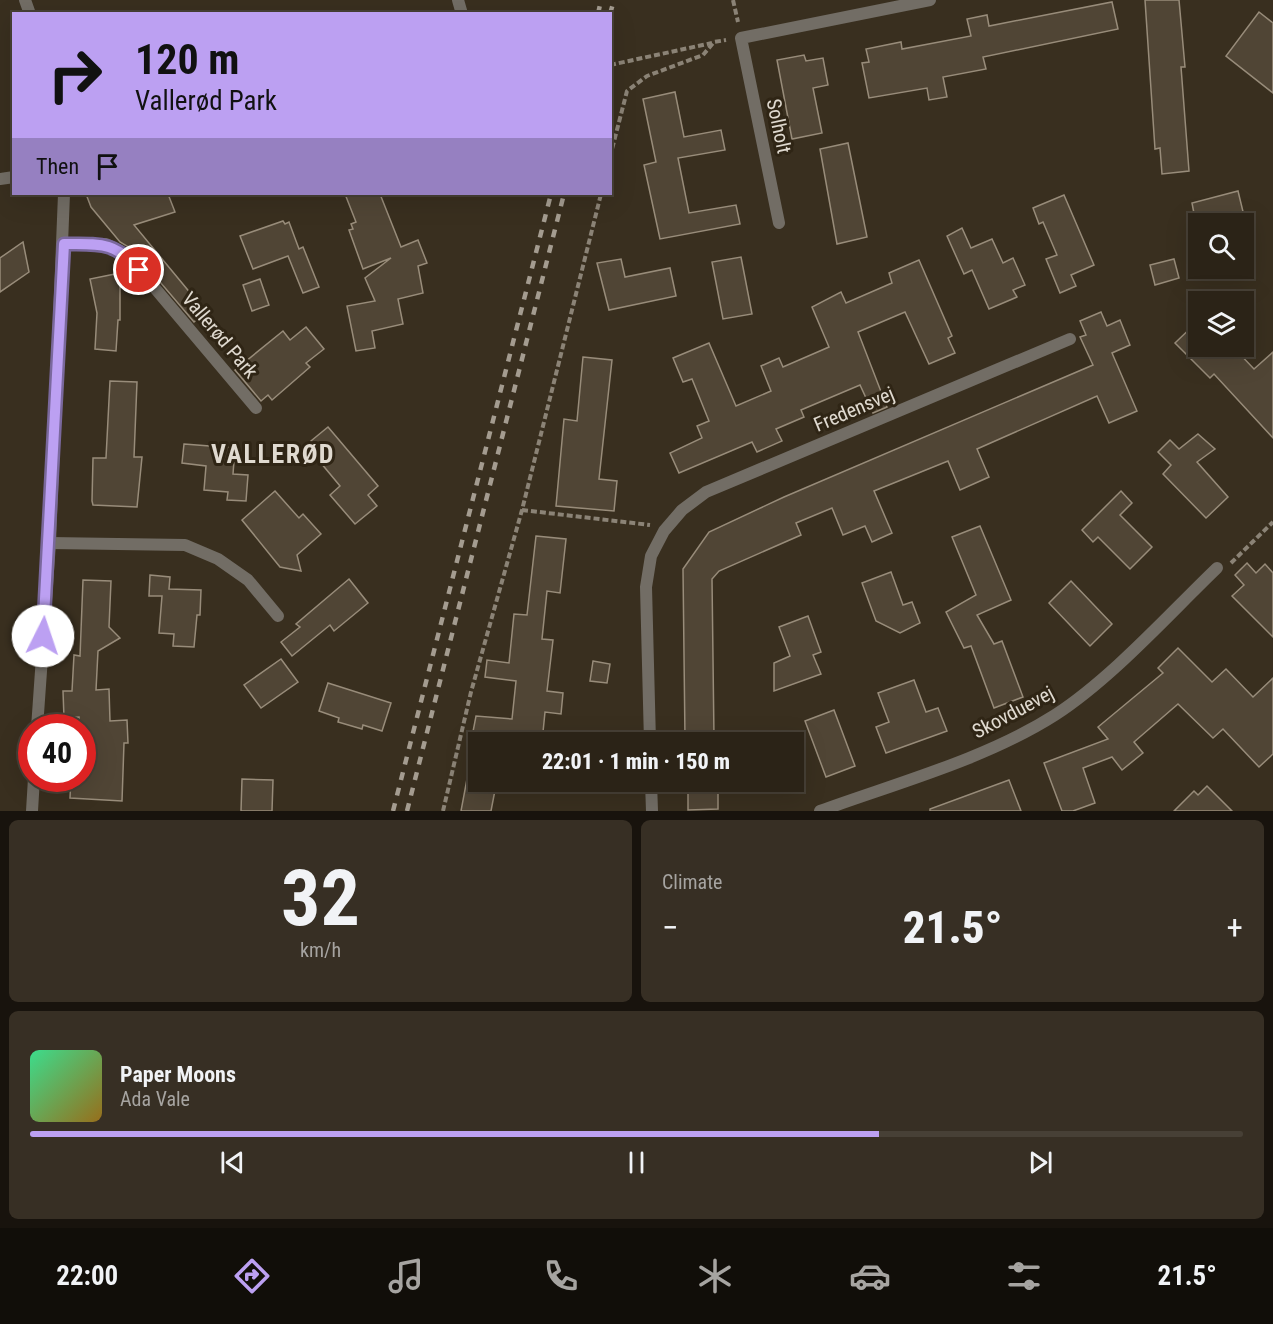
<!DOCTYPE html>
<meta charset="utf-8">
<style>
:root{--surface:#2b2317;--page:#372f24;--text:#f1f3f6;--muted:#a6a4a1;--line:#474036;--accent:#bca0f2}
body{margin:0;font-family:"Roboto Condensed",sans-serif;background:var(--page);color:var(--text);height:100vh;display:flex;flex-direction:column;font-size:22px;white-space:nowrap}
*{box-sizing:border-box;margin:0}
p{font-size:20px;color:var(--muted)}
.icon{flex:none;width:33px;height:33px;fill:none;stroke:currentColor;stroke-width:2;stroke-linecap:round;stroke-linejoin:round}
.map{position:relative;height:811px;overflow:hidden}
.details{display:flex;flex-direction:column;gap:9px;padding:9px;background:#18130d;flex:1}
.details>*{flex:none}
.hud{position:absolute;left:12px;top:12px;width:600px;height:183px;border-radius:0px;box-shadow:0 6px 24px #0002,0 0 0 2px var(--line);background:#bca0f2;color:#111;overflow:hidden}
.controls{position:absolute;left:1188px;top:213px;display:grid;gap:12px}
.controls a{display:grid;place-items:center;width:66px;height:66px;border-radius:0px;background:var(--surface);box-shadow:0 6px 24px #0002,0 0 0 2px var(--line);font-size:30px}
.speed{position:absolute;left:18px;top:714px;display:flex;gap:12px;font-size:30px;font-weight:700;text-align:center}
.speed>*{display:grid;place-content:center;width:78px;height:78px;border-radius:50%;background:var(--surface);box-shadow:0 6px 24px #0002,0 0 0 2px var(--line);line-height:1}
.speed .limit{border:9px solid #d22;background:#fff;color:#111}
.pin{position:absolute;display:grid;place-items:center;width:51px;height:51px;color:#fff;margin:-26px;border:3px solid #fff;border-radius:50%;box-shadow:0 2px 6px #0007}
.me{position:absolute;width:66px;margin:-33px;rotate:4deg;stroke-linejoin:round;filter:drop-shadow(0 0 4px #0008)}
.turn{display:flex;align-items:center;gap:21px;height:126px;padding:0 24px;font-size:27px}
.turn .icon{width:78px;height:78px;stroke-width:2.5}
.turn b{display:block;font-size:42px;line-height:51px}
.then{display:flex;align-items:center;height:57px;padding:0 24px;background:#0003;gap:12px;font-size:22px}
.big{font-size:45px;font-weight:800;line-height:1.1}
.details .widget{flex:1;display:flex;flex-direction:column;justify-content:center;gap:9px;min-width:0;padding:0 21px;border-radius:9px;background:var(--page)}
.details .dial{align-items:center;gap:0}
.dial b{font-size:78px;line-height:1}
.song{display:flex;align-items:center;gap:18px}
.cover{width:72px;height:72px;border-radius:9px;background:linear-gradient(135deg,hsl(150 70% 55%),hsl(40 70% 35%))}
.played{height:6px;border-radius:3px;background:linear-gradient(90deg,var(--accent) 70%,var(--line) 70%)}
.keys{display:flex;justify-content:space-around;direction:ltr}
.heat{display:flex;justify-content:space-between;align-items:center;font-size:33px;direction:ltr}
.details .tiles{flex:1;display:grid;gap:9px;grid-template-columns:1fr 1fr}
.widget:last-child{grid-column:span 2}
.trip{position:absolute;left:468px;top:732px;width:336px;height:60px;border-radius:0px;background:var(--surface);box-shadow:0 6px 24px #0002,0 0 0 2px var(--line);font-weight:800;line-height:60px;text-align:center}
.tabs{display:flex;height:96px;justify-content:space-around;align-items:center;background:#110e09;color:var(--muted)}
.tabs .icon{width:42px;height:42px}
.tabs .current{color:var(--accent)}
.tabs b{font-size:27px;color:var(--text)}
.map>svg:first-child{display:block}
.building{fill:#504535;stroke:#988c7a;stroke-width:1.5}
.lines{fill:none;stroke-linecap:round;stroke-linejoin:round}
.path{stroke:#8b8376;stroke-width:4;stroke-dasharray:6 3;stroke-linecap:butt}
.minor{stroke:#726d65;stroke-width:12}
.tertiary{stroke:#726d65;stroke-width:12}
.rail{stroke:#a49c90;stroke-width:4.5;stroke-dasharray:8 8;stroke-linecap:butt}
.route-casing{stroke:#7a689d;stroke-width:15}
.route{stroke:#bca0f2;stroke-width:10}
.labels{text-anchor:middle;stroke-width:6;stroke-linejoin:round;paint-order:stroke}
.street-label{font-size:20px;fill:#e0dad0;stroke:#2f2515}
.district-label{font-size:26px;font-weight:bold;letter-spacing:1.5px;fill:#e0dad0;stroke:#2f2515}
</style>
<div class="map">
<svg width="1273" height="811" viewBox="0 0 1273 811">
<rect width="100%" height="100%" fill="#392f1f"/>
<g class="building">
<polygon points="1145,0 1179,0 1185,67 1181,67 1189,171 1162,174 1160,148 1155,149"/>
<polygon points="1112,2 1118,29 983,57 986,69 943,77 947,97 929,100 927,88 869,98 862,63 869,62 866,49 901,42 902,49 971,36 967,19 987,15 989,26"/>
<polygon points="1259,12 1273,23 1273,93 1226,56"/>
<polygon points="804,55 806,61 823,58 828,85 813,88 822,133 792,139 777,60"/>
<polygon points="675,92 684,137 721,130 725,150 678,158 689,213 736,205 740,224 660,239 644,165 656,162 643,99"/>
<polygon points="848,143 867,237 837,244 820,149"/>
<polygon points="1238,191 1246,224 1213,224 1212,220 1196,224 1192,203"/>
<polygon points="86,194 168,194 175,212 134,225 206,312 194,322 132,249 120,242 91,207"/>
<polygon points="345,194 380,194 401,247 418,240 427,263 418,266 423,293 398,299 403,324 372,331 375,348 356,351 347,306 375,301 365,278 391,258 363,269 349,230 353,229 351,224 356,222"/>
<polygon points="1064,195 1094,265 1071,275 1076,286 1060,293 1046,259 1057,255 1043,222 1039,224 1033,208"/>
<polygon points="283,221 285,224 289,222 299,249 303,247 319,287 303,293 288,256 253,269 240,236"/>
<polygon points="962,228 971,248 992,239 1003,263 1013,258 1025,285 1013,290 1017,297 989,309 972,270 964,274 947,236"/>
<polygon points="23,242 29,272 0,292 0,258"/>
<polygon points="741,257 752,314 723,319 712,262"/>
<polygon points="621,259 625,277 670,268 676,296 609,310 597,263"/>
<polygon points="1174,259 1179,278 1155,285 1150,265"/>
<polygon points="919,260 952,336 948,338 955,353 929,364 905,312 858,332 887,407 873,413 860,385 801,410 804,417 776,429 782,441 757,452 752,442 679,473 670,453 702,438 697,426 709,421 692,379 683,382 673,358 709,343 736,406 771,391 761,366 779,358 783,367 829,347 812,307 841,292 846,303 892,283 889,273"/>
<polygon points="120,273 120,320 118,320 116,351 95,349 97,313 90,279"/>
<polygon points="260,279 269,305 252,311 243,285"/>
<polygon points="1101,312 1107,326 1120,320 1130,345 1112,353 1137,411 1109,423 1097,396 977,449 989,477 960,490 948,461 874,491 892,533 872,542 865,526 843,535 832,508 796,523 801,535 719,571 712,579 714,738 685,739 683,569 709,532 784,497 1093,365 1080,337 1086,335 1080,321"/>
<polygon points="1198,321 1198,346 1225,346 1232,354 1236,350 1254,369 1273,352 1273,438 1214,374 1210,378 1175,343"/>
<polygon points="306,327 324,349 306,363 310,367 287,387 272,400 268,395 261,401 235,370 283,331 290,340"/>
<polygon points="583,357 612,360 599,479 617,481 614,511 556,506 564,419 577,421"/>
<polygon points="110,381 137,382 134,457 142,457 137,507 93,505 92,501 93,458 106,458"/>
<polygon points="328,427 378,486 368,495 377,506 355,524 330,495 340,486 306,445"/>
<polygon points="1198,434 1215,449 1197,462 1228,497 1206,518 1163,474 1171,465 1158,452 1170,440 1179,449"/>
<polygon points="184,444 235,448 233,474 248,475 246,501 227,500 228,492 204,490 206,466 182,463"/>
<polygon points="275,491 299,518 303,514 321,534 297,555 301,571 280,567 242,520"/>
<polygon points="1121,491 1132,503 1120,515 1152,547 1130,569 1098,537 1093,542 1082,530"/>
<polygon points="980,526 1011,600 977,615 994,644 1002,641 1023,697 994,708 971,646 964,648 946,612 976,595 952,537"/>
<polygon points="536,536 566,539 560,593 547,591 542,639 553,640 547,691 563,693 561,714 545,712 542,742 499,740 498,742 471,742 476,716 512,719 516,681 485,677 487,660 509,663 514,614 527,615"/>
<polygon points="1247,563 1256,573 1265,564 1273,573 1273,637 1232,596 1244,585 1235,575"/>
<polygon points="891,572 903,605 912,602 920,623 900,633 876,621 862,583"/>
<polygon points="150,575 170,577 169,589 201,590 200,615 197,615 194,647 173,646 174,634 159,633 162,596 149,596"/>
<polygon points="349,579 368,603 334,631 330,625 292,656 281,642 300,627 296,624"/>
<polygon points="83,580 111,581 109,627 120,638 98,651 96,690 109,689 110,721 127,720 128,743 124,743 122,801 70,798 71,778 82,778 82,728 80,728 79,717 64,718 63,691 72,691 74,655 80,656"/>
<polygon points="1071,581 1112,624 1090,646 1049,603"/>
<polygon points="808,616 821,652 813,655 821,674 774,691 774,663 790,656 779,627"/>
<polygon points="1178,648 1212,682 1226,669 1253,697 1273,678 1273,754 1259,767 1223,729 1213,738 1178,704 1134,742 1143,753 1122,770 1112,757 1083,768 1095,803 1073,811 1062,811 1044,763 1108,739 1098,727 1163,673 1158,668"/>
<polygon points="281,659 298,682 261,708 244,685"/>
<polygon points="593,661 610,664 607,683 590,681"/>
<polygon points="914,680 926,712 938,708 947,731 886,753 876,727 889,722 878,693"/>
<polygon points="328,683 391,703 382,731 363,725 362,729 338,722 339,718 319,711"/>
<polygon points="834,710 855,766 826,777 805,721"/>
<polygon points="242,779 273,780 272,811 241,811"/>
<polygon points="467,779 496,785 491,811 461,811"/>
<polygon points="1009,780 1021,811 930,811 930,809"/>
<polygon points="688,782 718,782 718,809 688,810"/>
<polygon points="1207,786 1232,811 1174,811 1194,791 1198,795"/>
</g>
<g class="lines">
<g class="path">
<polyline points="733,0 738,22"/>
<polyline points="610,65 712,43"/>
<polyline points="610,157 627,91 647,76 703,55 714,42 726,40"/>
<polyline points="522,510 650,525"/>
<polyline points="1231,563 1273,522"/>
<polyline points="443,811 471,692 522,510 601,194"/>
</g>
<g class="minor">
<polyline points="458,0 462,14"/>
<polyline points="0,179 14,177"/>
<polyline points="779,223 741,38 930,0"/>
<polyline points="64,244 106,244 126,254 256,408"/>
<polyline points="50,543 185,545 218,559 248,580 278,616"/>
<polyline points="650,742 646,587 651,556 664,531 682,510 706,492 1070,339"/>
<polyline points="651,782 652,811"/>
<path d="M820 811C897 783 986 759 1055 715 1112 678 1168 615 1217 568"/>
</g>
<g class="tertiary">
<polyline points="25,0 30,14"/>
<polyline points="37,728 50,543 64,194"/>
<polyline points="32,811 34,778"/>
</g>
<g class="rail">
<polyline points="598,14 601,0"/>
<polyline points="610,14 614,0"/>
<polyline points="393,811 551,194"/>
<polyline points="407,811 564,194"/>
</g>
</g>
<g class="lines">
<g class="route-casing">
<path id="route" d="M43 636 64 244C99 244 115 241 139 270"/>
</g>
<use href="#route" class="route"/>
</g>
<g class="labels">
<g class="street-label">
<text transform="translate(779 126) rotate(78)" y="7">Solholt</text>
<text transform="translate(220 335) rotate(50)" y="7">Vallerød Park</text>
<text transform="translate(854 409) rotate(-23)" y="7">Fredensvej</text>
<text transform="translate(1013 712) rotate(-28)" y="7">Skovduevej</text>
</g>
<g class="district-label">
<text x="273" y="463">VALLERØD</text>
</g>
</g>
</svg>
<div class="controls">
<a><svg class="icon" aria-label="search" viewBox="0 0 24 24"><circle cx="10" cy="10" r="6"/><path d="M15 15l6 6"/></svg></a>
<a><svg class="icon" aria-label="layers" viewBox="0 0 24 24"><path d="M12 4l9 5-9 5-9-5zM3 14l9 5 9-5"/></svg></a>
</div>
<div class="speed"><div class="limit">40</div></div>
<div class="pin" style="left:139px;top:270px;background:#d93025"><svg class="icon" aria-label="arrive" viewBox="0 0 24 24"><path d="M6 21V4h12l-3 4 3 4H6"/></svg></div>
<svg class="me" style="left:43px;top:636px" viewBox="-20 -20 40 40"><circle r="19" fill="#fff"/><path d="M0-13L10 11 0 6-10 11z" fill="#bca0f2"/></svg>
<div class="trip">22:01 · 1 min · 150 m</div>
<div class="hud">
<div class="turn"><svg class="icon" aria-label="right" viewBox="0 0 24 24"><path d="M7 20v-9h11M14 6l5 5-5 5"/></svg><div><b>120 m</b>Vallerød Park</div></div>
<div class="then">Then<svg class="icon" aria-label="arrive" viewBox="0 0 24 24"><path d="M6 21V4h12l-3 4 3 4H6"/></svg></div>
</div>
</div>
<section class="details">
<div class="tiles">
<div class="widget dial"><b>32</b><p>km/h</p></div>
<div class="widget"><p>Climate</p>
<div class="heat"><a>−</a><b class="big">21.5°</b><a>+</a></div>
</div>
<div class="widget">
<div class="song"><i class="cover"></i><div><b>Paper Moons</b><p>Ada Vale</p></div></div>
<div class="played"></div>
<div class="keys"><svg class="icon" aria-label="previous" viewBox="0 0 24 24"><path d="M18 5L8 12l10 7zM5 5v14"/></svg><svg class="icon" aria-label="pause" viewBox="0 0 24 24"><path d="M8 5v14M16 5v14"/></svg><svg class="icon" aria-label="next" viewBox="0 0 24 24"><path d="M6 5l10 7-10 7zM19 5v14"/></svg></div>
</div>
</div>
</section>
<nav class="tabs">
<b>22:00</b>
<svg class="icon current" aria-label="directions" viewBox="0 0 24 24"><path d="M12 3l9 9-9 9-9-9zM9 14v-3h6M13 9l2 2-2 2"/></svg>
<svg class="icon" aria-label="music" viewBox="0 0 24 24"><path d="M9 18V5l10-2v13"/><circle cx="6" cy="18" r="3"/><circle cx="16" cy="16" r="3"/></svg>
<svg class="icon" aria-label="phone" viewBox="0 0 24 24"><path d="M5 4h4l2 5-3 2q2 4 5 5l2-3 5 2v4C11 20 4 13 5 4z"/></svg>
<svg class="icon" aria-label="climate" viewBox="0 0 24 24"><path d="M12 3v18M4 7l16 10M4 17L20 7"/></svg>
<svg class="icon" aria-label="car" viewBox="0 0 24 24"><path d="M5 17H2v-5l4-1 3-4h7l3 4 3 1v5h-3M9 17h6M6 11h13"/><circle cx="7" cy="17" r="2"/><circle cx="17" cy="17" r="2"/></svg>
<svg class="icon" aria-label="filters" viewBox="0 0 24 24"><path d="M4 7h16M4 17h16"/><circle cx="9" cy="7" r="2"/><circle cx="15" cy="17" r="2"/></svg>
<b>21.5°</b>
</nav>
